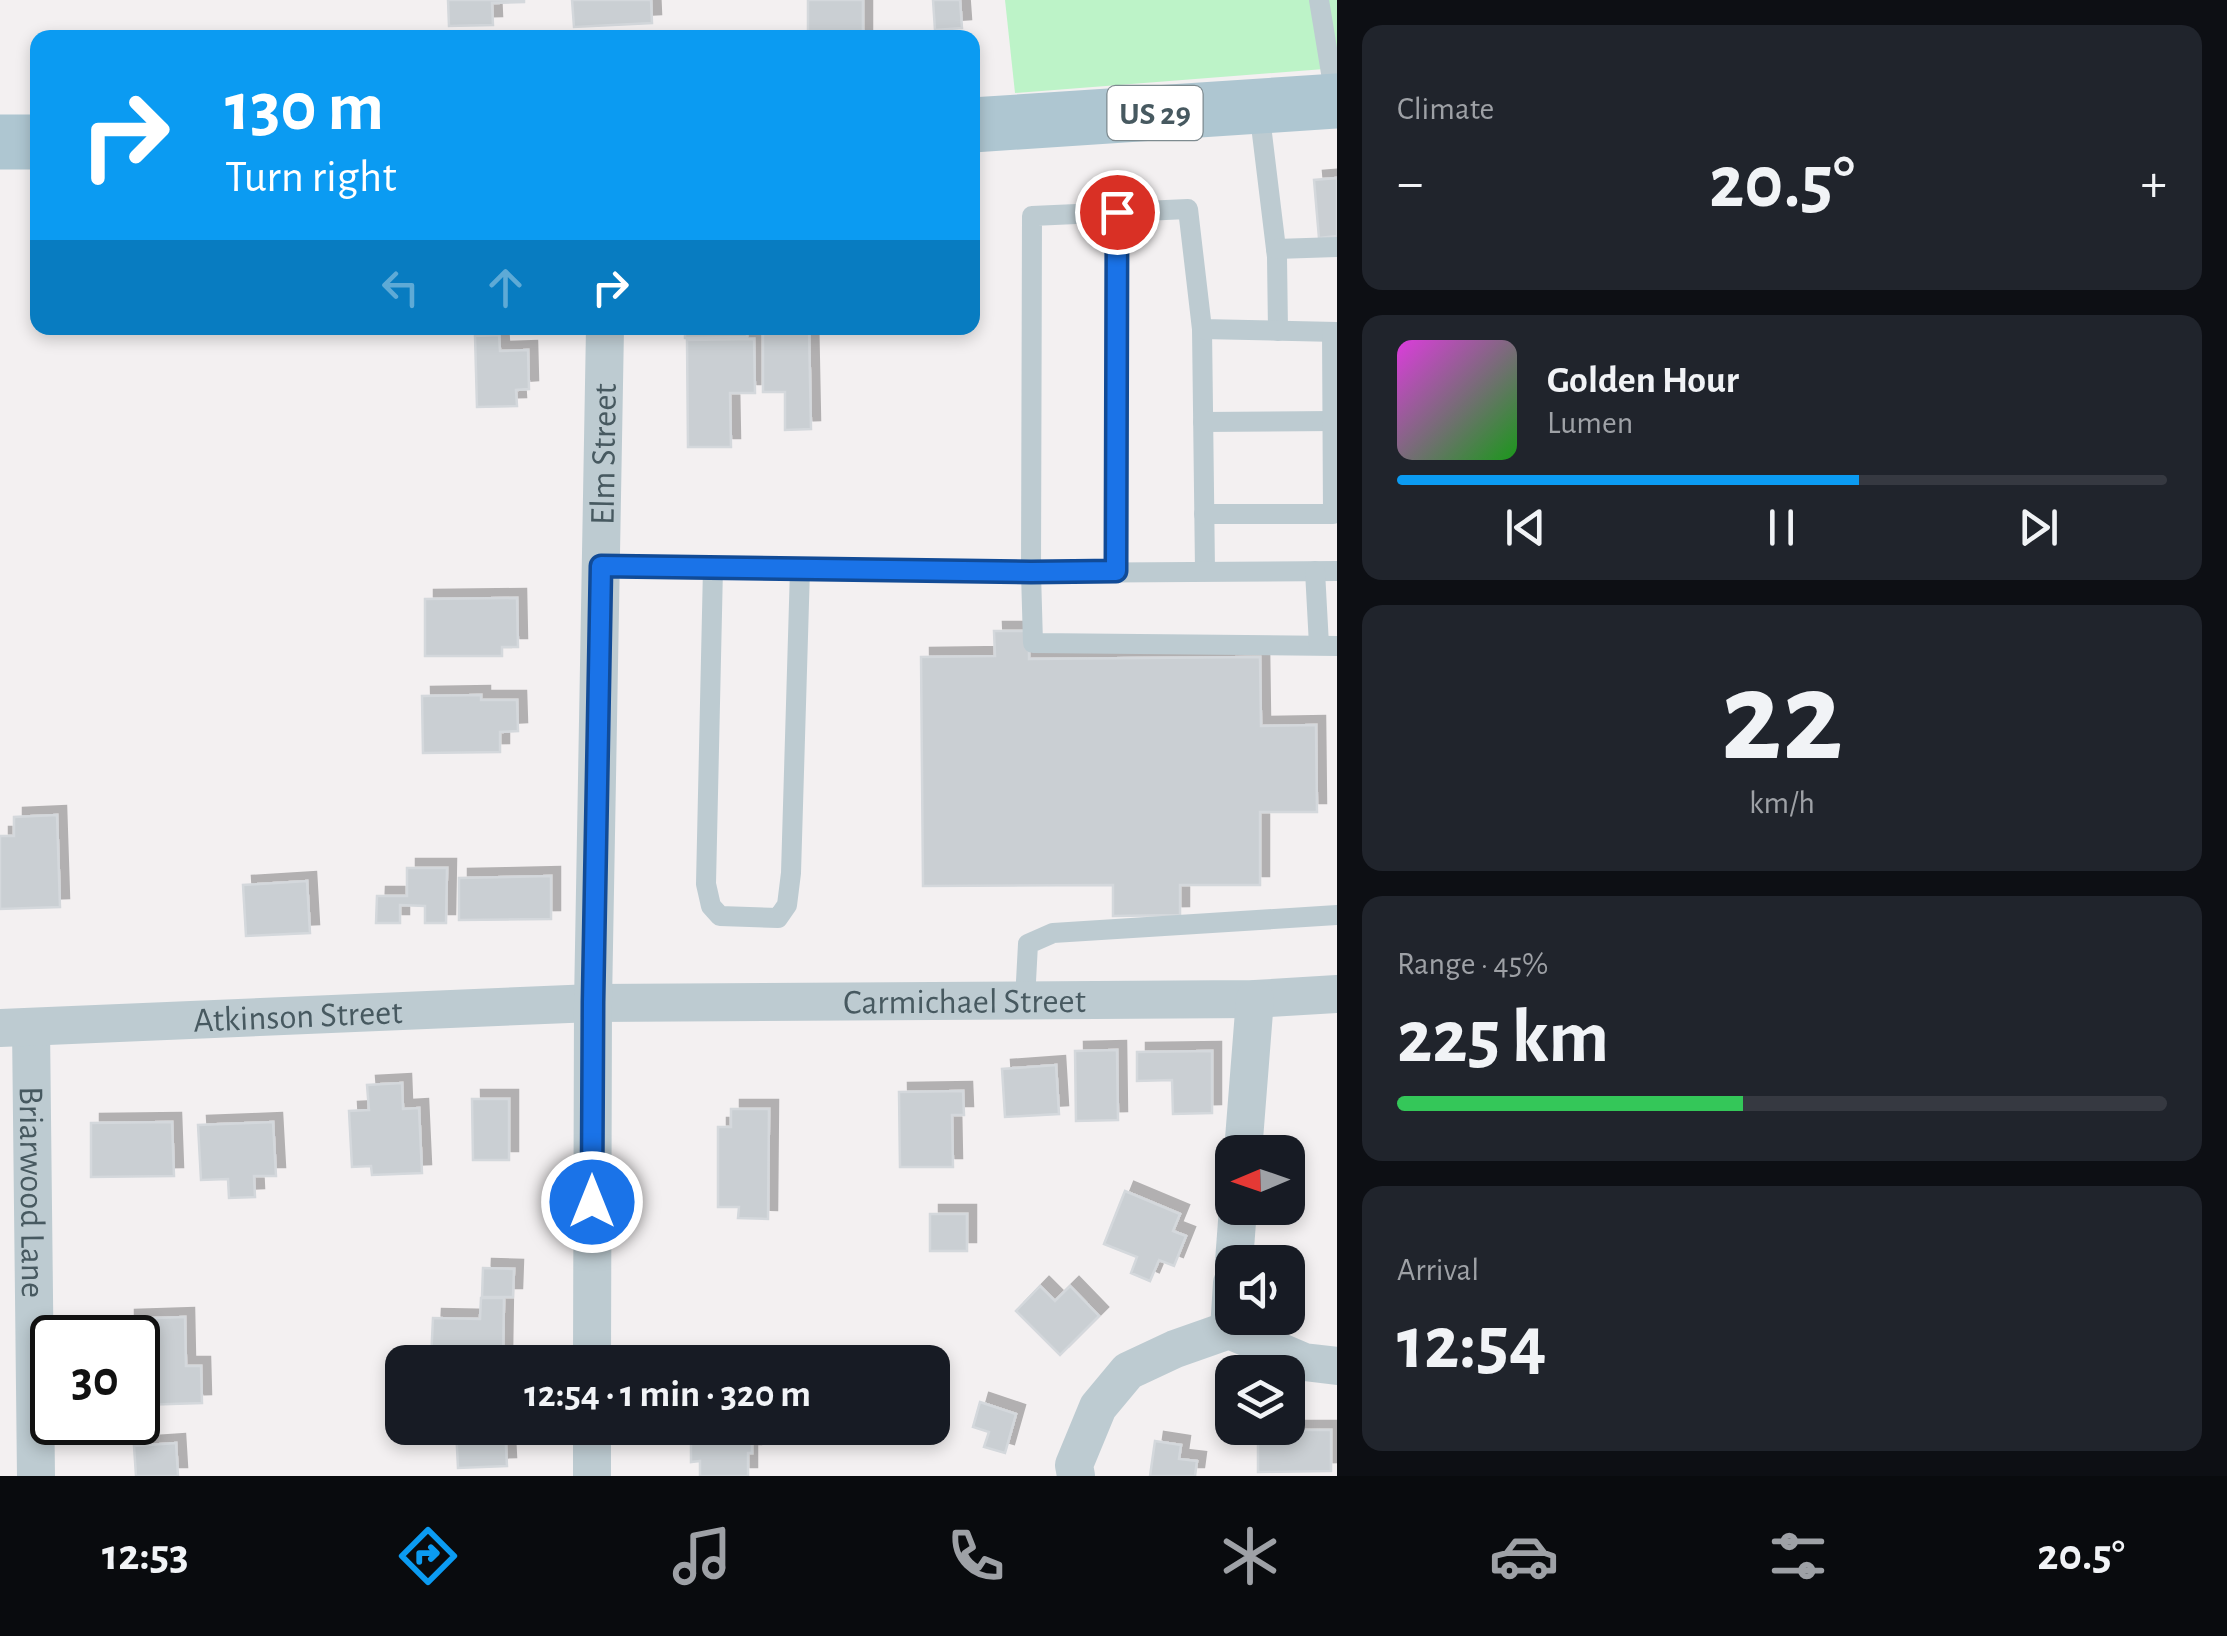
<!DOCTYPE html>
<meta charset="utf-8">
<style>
:root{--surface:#171b24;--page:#20242c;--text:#f1f3f6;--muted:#9ea1a6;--line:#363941;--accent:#0b9bf2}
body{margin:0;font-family:"Alegreya Sans",sans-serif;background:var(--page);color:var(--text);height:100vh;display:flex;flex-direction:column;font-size:38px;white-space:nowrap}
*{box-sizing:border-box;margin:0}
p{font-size:32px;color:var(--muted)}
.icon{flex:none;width:55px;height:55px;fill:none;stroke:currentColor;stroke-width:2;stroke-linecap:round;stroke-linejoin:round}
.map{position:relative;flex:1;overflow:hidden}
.sheet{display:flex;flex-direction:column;gap:25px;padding:25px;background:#0d0f14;width:890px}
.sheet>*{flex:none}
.top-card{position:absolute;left:30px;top:30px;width:950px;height:305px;border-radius:20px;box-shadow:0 5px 15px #0003;background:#0b9bf2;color:#fff;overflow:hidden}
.needle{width:65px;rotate:268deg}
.tools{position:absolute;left:1215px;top:1135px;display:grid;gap:20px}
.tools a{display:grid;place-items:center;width:90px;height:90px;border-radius:20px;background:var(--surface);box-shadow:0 5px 15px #0003;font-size:50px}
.speed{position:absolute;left:30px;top:1315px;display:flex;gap:20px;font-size:50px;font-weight:700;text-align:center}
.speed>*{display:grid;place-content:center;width:130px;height:130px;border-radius:50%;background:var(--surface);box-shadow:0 5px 15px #0003;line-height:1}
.speed .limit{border:5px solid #111;border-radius:15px;background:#fff;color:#111}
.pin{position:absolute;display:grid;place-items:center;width:85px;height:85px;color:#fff;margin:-42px;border:5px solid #fff;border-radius:50%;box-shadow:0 2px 10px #0007}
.me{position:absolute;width:110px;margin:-55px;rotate:0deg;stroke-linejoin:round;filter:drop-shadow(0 0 8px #0008)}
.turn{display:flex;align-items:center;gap:35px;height:210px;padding:0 30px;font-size:45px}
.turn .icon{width:130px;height:130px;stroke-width:2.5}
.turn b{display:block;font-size:70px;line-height:85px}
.lanes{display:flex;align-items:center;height:95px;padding:0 30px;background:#0003;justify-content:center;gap:50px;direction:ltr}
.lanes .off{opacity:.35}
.big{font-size:75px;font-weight:700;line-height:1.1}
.sheet .card{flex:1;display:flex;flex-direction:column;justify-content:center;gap:15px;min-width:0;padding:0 35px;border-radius:20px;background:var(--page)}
.sheet .dial{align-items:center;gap:0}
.dial b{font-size:130px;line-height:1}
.song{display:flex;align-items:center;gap:30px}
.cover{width:120px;height:120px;border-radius:15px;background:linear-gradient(135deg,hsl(300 70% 55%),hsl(120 70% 35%))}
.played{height:10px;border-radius:5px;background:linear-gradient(90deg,var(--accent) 60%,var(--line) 60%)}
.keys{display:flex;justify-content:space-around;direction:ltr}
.heat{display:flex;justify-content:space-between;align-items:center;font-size:55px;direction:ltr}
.charge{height:15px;border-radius:8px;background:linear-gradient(90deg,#34c759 45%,var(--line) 0)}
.trip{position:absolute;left:385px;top:1345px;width:565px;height:100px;border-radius:20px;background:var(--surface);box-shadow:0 5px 15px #0003;font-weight:700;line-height:100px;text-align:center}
.tabs{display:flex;height:160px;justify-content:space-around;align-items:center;background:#090b0e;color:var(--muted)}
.tabs .icon{width:70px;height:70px}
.tabs .on{color:var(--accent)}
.tabs b{font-size:45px;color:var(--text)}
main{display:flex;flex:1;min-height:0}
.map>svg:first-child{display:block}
.green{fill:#bdf3c8}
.building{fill:#cacfd3;stroke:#d4d8dc;stroke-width:2.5;filter:url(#shadow)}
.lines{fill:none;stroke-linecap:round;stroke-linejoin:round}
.lane{stroke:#bdcbd1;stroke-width:20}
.street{stroke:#bdcbd1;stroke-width:38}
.primary{stroke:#aec6d1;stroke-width:55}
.route-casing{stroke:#114b97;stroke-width:25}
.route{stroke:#1a73e8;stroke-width:18}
.labels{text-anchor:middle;stroke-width:8;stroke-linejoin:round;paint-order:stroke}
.shield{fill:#fff;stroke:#7e8b90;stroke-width:2.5}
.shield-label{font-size:32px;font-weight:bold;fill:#475960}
.street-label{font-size:35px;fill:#475960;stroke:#fff}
</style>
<main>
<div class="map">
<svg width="1337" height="1476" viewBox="0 0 1337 1476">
<defs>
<filter id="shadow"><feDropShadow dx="9" dy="-9" stdDeviation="0" flood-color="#0004"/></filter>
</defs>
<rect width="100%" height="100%" fill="#f3f0f1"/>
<polygon class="green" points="1005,0 1337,0 1337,68 1015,93"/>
<g class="building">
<polygon points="448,0 524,0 524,2 492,3 493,25 449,26"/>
<polygon points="572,0 651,0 652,23 574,27"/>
<rect x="808" y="0" width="55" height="38"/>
<polygon points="933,0 960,0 962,28 935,30"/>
<polygon points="1337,178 1337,236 1319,238 1314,180"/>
<rect x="32" y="222" width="6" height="60"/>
<polygon points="685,328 747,328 747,337 685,338"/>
<polygon points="763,328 809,328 811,429 785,430 785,392 763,392"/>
<polygon points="499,335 500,351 528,350 529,389 516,390 517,406 477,407 475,336"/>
<polygon points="754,339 755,393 730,393 731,447 688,447 687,340"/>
<polygon points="517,598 518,647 502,647 502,656 425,656 425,599"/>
<polygon points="994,631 1029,631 1029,659 1260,657 1261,726 1316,725 1317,812 1260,812 1260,885 1180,885 1180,915 1113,916 1113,885 923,886 921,657 995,656"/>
<polygon points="481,695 481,700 517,700 518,731 500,732 500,752 423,753 422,696"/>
<polygon points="57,815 60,907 0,909 0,836 14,836 14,817"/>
<polygon points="407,868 447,868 446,923 425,923 425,906 400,905 400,923 376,923 377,896 407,896"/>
<polygon points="551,876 551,919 459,920 459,878"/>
<polygon points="307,881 310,933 246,936 243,885"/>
<polygon points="1117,1050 1118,1120 1076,1121 1075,1051"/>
<polygon points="1212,1051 1212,1113 1173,1114 1172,1080 1137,1081 1137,1052"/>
<polygon points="1056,1065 1059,1114 1005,1117 1002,1069"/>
<polygon points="402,1083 403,1109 419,1108 422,1173 372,1175 371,1166 352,1167 349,1111 369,1110 367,1085"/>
<polygon points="963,1091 964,1115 952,1115 953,1167 900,1167 899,1092"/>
<polygon points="472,1099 509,1099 509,1160 473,1160"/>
<polygon points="731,1109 769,1109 768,1219 738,1218 739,1207 718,1207 718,1127 731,1127"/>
<polygon points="172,1122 174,1176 91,1177 91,1123"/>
<polygon points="273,1122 276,1176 254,1176 255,1197 229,1198 228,1179 201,1180 198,1125"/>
<polygon points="1125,1191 1180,1214 1173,1231 1186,1236 1174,1266 1159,1260 1150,1281 1131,1273 1137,1257 1104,1244"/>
<rect x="930" y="1214" width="37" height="37"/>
<polygon points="483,1268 514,1269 513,1297 482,1297"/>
<polygon points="1040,1286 1055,1301 1070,1286 1099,1316 1060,1355 1016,1311"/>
<polygon points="481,1298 504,1298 503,1361 431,1360 433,1318 480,1319"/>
<polygon points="185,1317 186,1366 201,1366 202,1403 141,1405 138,1338 126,1338 126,1319"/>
<polygon points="980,1402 1016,1414 1005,1453 984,1447 989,1432 973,1427"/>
<polygon points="456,1428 505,1428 507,1466 458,1468"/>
<polygon points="678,1428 744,1428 744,1435 752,1438 752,1453 748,1453 748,1476 700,1476 700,1461 691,1462 691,1436 678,1436"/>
<polygon points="1258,1430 1331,1430 1331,1471 1258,1472"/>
<polygon points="1155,1441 1181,1445 1179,1459 1197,1461 1195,1476 1150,1476"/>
<polygon points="176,1443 178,1476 136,1476 134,1446"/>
</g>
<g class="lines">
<g class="lane">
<polyline points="1319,0 1335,97"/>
<polyline points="1259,109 1277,257 1278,331"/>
<polyline points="1276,249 1337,247"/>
<polyline points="1202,329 1205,570"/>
<polyline points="1337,332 1202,329 1188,209 1032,216 1031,573 1337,571"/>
<polyline points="1203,422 1333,421"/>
<polyline points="1204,514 1333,514 1332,332"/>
<polyline points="601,566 1031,573 1033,643 1337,646"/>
<polyline points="713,568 706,884 711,906 720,916 778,918 787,905 791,873 800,569"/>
<polyline points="1116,571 1117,212"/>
<polyline points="1315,571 1319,645"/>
<polyline points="1025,1000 1028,944 1053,933 1337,915"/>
</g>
<g class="street">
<path id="s1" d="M31 1027 36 1476"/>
<path id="s2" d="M0 1028 593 1003 1255 999 1337 994"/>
<polyline points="1243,1152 1255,999"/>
<polyline points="1234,1262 1238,1208"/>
<polyline points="1229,1330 1232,1283"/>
<path id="s3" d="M592 1362 593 1003 605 328"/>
<polyline points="592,1476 592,1428"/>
<polyline points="1076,1476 1074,1465 1098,1407 1128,1371 1175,1349 1229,1330 1304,1362 1337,1366"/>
</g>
<g class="primary">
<polyline points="972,125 1337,101"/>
<polyline points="0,142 38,142"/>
</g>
</g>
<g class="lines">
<g class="route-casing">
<polyline id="route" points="592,1202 593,1002 601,566 1031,572 1116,571 1117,212"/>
</g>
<use href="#route" class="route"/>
</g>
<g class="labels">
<rect class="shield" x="1107.5" y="86" width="95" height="54" rx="8"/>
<g class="shield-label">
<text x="1155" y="124">US 29</text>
</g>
<g class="street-label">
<text dy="12" stroke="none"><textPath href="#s3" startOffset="908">Elm Street</textPath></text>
<text dy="12" stroke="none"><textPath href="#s2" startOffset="965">Carmichael Street</textPath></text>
<text dy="12" stroke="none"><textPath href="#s2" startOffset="298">Atkinson Street</textPath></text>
<text dy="12" stroke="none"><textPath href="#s1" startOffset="165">Briarwood Lane</textPath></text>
</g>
</g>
</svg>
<div class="tools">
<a><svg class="needle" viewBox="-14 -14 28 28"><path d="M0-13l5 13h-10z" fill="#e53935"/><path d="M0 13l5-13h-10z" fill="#9ea1a6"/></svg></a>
<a><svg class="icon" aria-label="sound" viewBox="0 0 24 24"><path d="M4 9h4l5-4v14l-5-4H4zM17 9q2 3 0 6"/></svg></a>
<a><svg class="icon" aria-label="layers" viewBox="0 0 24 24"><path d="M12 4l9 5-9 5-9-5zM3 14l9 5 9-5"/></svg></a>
</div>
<div class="speed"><div class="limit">30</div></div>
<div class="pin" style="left:1117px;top:212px;background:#d93025"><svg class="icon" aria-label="arrive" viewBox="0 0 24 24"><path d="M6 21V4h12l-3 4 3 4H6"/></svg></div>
<svg class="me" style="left:592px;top:1202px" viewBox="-20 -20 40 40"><circle r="17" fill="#1a73e8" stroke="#fff" stroke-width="3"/><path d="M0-11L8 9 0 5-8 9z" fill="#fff"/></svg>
<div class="trip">12:54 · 1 min · 320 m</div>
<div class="top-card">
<div class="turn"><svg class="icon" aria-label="right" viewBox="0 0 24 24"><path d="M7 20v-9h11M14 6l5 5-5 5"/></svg><div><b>130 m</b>Turn right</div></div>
<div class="lanes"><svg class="icon off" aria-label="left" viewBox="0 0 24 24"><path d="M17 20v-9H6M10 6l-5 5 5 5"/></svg><svg class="icon off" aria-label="ahead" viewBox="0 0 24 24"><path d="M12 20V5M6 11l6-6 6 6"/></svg><svg class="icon" aria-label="right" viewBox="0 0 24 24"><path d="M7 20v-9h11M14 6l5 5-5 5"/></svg></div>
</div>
</div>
<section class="sheet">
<div class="card"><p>Climate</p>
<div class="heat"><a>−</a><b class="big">20.5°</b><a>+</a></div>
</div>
<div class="card">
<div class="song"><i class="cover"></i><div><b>Golden Hour</b><p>Lumen</p></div></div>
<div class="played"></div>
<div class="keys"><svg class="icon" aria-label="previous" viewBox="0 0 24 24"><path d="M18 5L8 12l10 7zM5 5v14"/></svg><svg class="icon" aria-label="pause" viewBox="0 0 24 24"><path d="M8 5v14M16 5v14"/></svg><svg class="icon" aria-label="next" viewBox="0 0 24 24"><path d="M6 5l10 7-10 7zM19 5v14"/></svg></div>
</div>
<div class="card dial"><b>22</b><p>km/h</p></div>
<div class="card"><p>Range · 45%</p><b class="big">225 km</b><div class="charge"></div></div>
<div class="card"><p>Arrival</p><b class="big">12:54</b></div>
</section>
</main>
<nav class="tabs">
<b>12:53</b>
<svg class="icon on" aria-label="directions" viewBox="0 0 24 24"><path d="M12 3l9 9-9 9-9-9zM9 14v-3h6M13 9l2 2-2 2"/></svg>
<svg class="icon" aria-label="music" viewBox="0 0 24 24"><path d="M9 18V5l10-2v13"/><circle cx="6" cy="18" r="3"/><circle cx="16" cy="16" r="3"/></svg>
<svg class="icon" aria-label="phone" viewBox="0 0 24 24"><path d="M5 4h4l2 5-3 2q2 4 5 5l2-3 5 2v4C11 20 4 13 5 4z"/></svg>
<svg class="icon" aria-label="climate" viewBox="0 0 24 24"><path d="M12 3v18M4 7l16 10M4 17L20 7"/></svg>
<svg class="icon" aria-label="car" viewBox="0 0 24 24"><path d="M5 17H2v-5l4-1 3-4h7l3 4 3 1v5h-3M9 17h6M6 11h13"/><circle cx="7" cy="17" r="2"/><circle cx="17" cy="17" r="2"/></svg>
<svg class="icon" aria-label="filters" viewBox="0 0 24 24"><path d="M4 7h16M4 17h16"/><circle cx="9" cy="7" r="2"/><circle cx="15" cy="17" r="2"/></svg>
<b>20.5°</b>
</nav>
